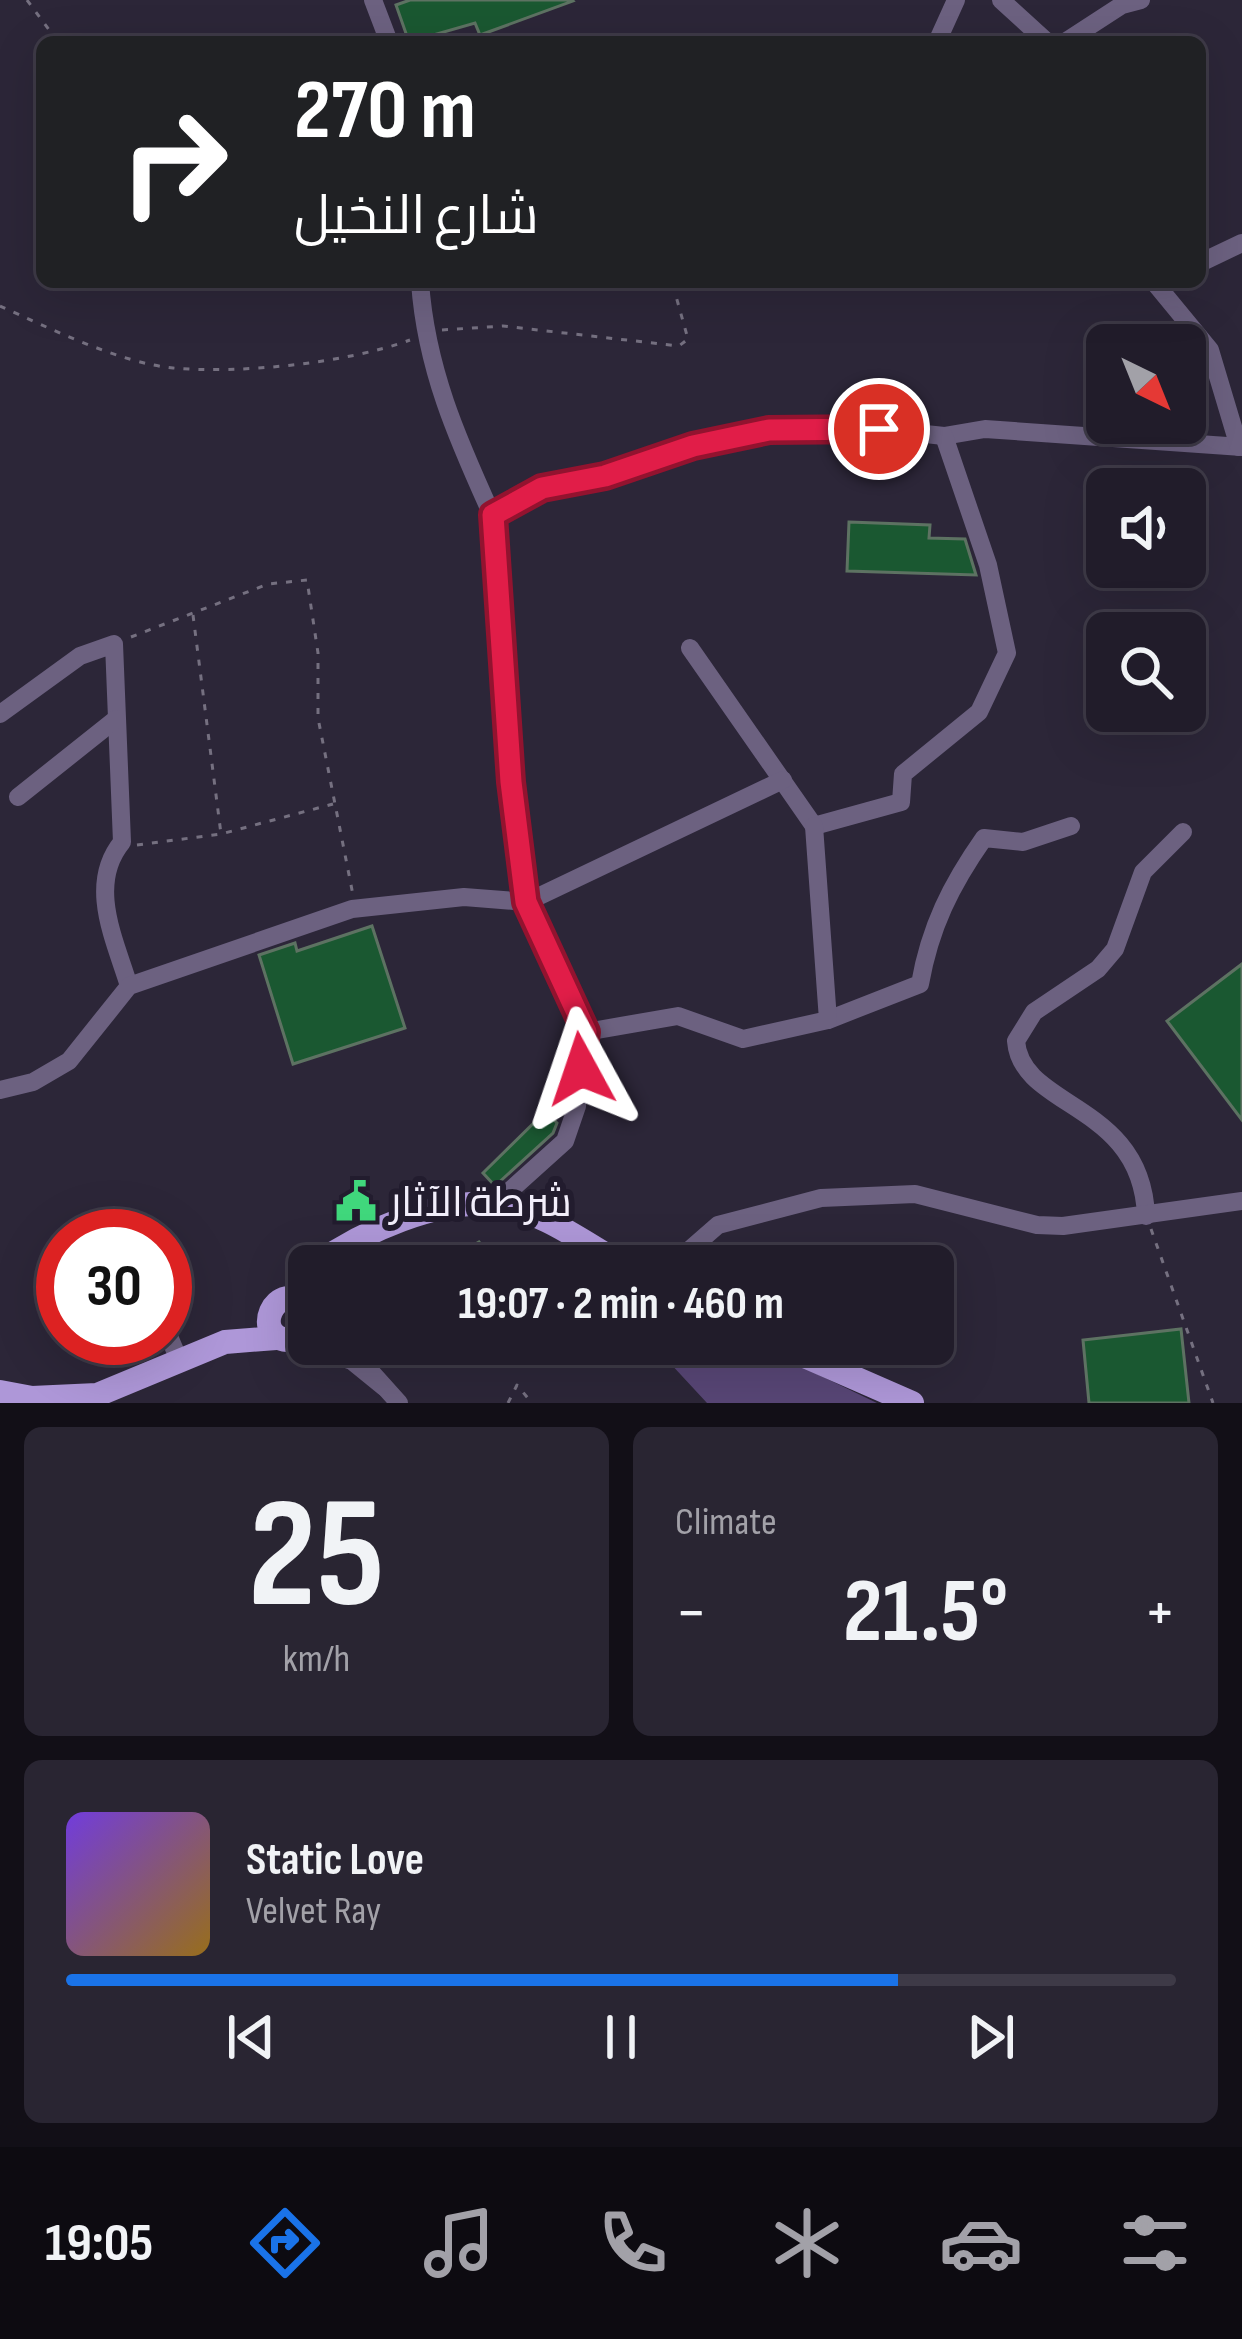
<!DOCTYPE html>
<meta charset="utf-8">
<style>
:root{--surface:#211c2a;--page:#292532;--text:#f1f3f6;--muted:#a2a1a8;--line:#3e3a47;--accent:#1a73e8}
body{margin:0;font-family:"Sofia Sans Condensed",Cairo,sans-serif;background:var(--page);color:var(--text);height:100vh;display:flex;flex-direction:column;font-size:45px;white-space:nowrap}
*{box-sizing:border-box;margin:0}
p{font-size:39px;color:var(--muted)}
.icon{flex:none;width:66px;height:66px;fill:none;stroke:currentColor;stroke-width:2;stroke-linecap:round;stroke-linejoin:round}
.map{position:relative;height:1403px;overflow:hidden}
.sheet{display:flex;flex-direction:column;gap:24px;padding:24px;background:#120f17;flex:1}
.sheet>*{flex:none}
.hud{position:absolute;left:36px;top:36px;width:1170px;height:252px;border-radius:18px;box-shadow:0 12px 48px #0002,0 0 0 3px var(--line);background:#202124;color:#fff;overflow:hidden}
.needle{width:78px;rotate:137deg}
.tools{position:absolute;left:1086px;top:324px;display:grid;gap:24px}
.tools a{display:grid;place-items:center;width:120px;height:120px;border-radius:18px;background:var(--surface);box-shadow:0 12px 48px #0002,0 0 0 3px var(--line);font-size:60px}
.speed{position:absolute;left:36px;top:1209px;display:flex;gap:24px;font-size:60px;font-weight:700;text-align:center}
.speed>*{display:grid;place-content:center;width:156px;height:156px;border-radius:50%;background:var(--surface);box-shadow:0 12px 48px #0002,0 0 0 3px var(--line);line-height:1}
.speed .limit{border:18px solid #d22;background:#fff;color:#111}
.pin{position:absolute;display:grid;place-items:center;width:102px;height:102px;color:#fff;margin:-51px;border:6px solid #fff;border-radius:50%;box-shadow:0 3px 12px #0007}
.me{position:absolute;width:132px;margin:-66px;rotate:355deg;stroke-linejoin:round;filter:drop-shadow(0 0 9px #0008)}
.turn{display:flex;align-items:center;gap:42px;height:252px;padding:0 60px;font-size:54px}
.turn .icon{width:156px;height:156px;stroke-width:2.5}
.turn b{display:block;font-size:84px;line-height:102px}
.big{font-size:90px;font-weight:700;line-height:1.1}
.sheet .widget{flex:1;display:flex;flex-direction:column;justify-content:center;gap:18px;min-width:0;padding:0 42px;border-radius:18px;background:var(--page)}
.sheet .dial{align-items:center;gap:0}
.dial b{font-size:156px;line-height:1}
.song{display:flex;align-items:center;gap:36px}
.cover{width:144px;height:144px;border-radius:18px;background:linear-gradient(135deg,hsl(260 70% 55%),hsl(40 70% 35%))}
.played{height:12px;border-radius:6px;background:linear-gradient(90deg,var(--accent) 75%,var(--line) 75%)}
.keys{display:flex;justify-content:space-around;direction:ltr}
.heat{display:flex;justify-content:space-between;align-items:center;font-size:66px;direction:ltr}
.sheet .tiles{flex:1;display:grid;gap:24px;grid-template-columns:1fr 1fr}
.widget:last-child{grid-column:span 2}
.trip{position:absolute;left:288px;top:1245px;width:666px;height:120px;border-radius:18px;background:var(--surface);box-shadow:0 12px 48px #0002,0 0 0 3px var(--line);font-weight:700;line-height:120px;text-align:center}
.dock{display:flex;height:192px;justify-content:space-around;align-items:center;background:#0d0b11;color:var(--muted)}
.dock .icon{width:84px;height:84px}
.dock .current{color:var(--accent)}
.dock b{font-size:54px;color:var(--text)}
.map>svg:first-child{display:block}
.green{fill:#584676}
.building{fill:#1a5831;stroke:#5d7262;stroke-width:3}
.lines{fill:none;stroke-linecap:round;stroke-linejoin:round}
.path{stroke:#757080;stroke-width:3;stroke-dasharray:6 9;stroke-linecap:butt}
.minor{stroke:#6c6180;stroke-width:18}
.major{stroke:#ae97d8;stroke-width:24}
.route-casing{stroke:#92132f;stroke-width:30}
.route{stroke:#e11d48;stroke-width:21}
.labels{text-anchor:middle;stroke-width:12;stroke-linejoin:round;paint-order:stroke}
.poi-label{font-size:42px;fill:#f2eefb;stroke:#221c2e;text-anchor:start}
</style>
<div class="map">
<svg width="1242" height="1403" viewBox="0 0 1242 1403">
<rect width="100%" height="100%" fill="#2c2638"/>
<polygon class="green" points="637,1344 755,1344 877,1403 707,1403 669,1362"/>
<g class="building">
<polygon points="410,0 572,0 573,1 480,35 475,23 409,42 396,5"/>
<polygon points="849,522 930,525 929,538 965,539 976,575 847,571"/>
<polygon points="372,926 405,1028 293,1064 259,955 295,943 297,951"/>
<polygon points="1242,964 1242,1120 1167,1021"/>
<polygon points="546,1111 557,1123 553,1133 495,1186 483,1173"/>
<polygon points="479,1242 499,1266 447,1266 462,1252"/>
<polygon points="1181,1329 1189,1403 1089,1403 1083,1340"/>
</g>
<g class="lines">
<g class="path">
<polyline points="27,0 58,42"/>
<path d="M0 306C49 328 120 363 173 368 241 374 347 363 410 340"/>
<polyline points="442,330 503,326 679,346 688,339 672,282"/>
<polyline points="193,615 221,834"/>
<polyline points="131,637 268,584 307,580 318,653 318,718 353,895"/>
<polyline points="137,845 221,834 333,804"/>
<polyline points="1151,1229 1213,1403"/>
<polyline points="508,1403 517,1385 532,1403"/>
</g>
<g class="minor">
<polyline points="373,0 389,42"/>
<polyline points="1001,0 1047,42"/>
<polyline points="937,42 956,0"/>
<polyline points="1065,42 1122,5 1141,0"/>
<polyline points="1200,263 1242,243"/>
<path d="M420 282C426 368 457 438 492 515L542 488 605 476 693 445 769 430 879 429 944 436 985 429 1242 447"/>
<polyline points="1154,282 1210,350 1239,447"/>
<polyline points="492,515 511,783 527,902 586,1032 577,1106 565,1141 495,1204"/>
<polyline points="690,648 814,826 901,802 903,774 979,712 1007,653 988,565 944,436"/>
<path d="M0 714 80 656 114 644 122 842C87 885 115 940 129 986"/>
<polyline points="18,797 116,719"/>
<path d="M828 1020 920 984C930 927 951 885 984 838L1023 842 1071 826"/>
<polyline points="586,1032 678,1016 743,1039 828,1020 814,826"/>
<polyline points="0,1090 33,1082 69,1061 129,986 352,909 464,897 527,902 783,780"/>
<path d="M1146 1216C1142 1102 1021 1109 1016 1041L1034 1012 1098 969 1115 949 1143 872 1183 832"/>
<polyline points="671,1266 718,1225 821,1198 915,1194 1037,1225 1063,1226 1242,1201"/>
<polyline points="165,1327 179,1360"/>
<polyline points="296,1340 352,1361 384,1387"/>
<polyline points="346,1344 399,1403"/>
</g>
<g class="major">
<path d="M314 1266C362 1232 438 1197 498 1205 542 1210 587 1245 625 1266"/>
<path d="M309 1310C277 1270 244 1344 296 1340L309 1328"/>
<polyline points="777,1344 912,1403"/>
<polyline points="0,1392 32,1398 97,1395 225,1342 276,1338"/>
</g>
</g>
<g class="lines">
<g class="route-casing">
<polyline id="route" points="581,1069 586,1032 526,902 511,782 493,515 542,488 605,476 693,446 769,430 879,429"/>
</g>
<use href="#route" class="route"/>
</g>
<defs>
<g id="civic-bare" transform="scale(3.24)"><path d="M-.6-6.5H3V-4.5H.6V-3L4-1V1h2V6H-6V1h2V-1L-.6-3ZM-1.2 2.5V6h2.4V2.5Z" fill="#40d77c" stroke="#221c2e" stroke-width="2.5" paint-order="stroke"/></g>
</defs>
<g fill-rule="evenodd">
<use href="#civic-bare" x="356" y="1201"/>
</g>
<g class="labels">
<g class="poi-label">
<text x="390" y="1216">شرطة الآثار</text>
</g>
</g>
</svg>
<div class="tools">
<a><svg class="needle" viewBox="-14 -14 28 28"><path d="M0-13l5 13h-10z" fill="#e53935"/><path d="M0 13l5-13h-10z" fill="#a2a1a8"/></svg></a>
<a><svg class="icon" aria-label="sound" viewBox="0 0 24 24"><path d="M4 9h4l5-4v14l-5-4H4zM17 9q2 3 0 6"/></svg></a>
<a><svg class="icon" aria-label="search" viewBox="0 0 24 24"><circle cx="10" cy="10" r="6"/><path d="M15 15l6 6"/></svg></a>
</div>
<div class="speed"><div class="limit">30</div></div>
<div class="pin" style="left:879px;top:429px;background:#d93025"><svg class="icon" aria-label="arrive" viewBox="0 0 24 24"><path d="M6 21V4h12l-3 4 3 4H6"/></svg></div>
<svg class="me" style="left:581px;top:1069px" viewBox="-20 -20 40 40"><path d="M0-17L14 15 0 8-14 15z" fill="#e11d48" stroke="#fff" stroke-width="4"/></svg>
<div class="trip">19:07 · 2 min · 460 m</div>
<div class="hud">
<div class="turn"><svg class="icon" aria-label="right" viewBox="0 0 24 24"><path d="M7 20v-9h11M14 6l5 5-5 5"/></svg><div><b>270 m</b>شارع النخيل</div></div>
</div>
</div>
<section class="sheet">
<div class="tiles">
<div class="widget dial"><b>25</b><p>km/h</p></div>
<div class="widget"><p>Climate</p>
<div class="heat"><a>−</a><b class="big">21.5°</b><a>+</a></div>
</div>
<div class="widget">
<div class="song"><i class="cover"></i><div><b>Static Love</b><p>Velvet Ray</p></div></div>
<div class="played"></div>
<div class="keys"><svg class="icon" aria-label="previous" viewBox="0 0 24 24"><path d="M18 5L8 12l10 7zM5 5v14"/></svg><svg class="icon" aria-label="pause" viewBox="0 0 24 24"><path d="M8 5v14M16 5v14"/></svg><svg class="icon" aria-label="next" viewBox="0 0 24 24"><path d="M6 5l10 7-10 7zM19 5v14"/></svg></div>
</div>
</div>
</section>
<nav class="dock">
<b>19:05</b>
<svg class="icon current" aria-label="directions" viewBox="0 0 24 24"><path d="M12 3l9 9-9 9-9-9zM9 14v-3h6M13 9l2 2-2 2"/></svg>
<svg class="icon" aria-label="music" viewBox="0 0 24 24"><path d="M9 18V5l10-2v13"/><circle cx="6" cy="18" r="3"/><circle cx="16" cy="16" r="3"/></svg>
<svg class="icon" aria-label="phone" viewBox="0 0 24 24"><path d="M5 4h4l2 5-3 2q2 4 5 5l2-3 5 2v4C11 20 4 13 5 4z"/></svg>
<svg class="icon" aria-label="climate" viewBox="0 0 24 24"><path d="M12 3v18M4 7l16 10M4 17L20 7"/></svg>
<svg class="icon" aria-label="car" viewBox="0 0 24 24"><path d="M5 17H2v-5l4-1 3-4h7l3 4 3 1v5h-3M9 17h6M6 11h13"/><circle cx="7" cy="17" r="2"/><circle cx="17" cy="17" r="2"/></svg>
<svg class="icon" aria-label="filters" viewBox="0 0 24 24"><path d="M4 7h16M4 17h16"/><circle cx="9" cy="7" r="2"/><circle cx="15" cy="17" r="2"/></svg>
</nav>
